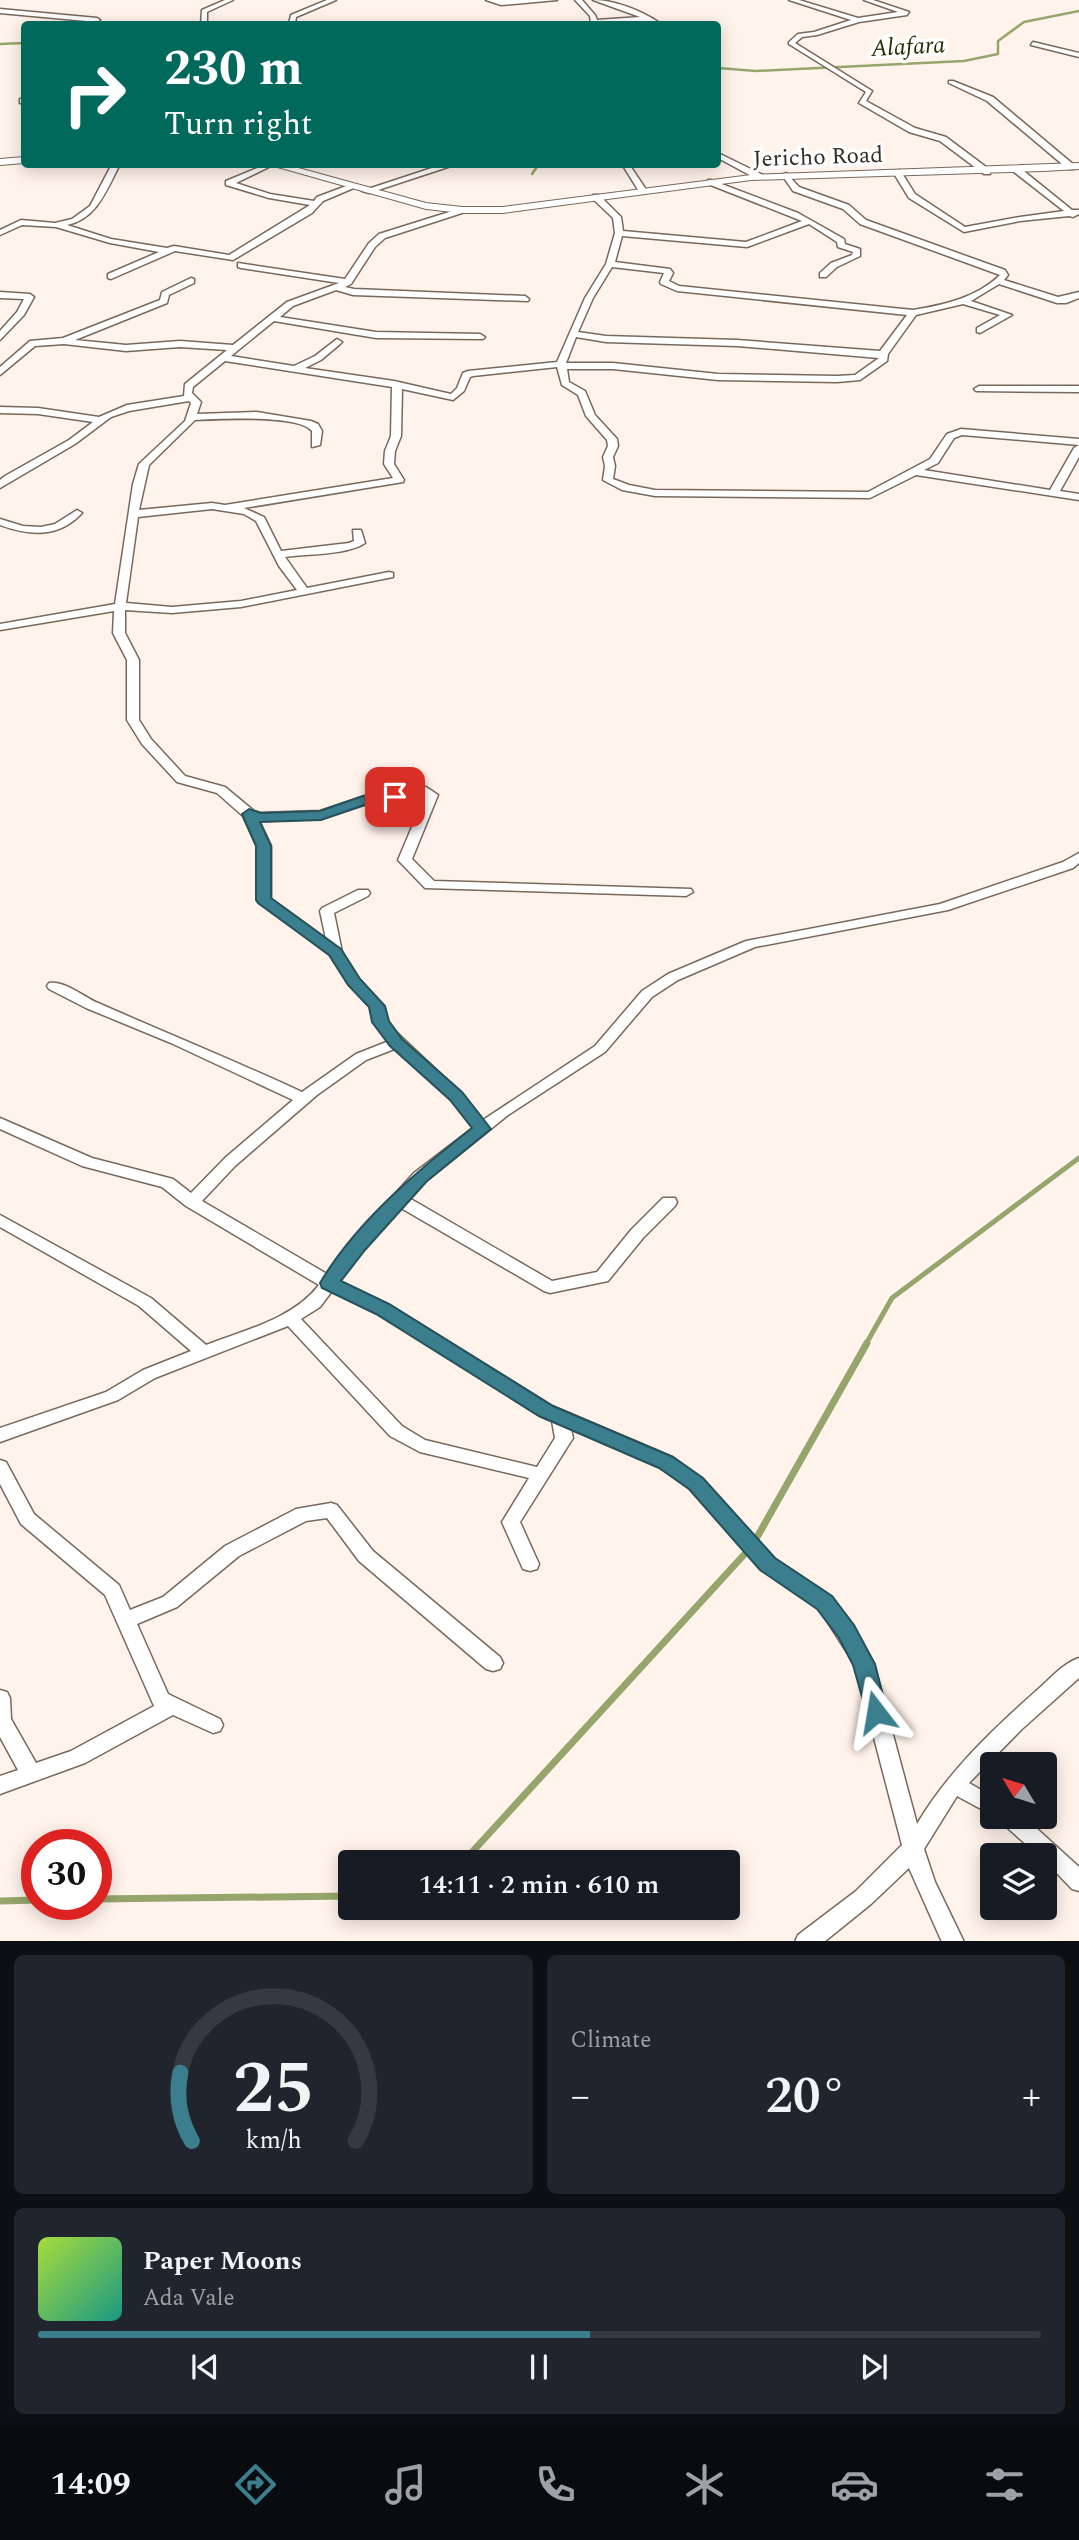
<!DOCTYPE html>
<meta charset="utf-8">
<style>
:root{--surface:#171b24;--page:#20242c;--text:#f1f3f6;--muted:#9ea1a6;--line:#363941;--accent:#3b7e8e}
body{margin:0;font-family:Spectral,serif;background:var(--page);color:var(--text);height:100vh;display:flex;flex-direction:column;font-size:26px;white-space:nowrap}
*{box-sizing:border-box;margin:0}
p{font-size:23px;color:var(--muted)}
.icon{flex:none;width:38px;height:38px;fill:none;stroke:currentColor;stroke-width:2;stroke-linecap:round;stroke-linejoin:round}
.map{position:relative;height:1941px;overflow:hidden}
.details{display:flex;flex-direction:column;gap:14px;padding:14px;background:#0d0f14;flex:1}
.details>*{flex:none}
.top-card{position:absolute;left:21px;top:21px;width:700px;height:147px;border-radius:7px;box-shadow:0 4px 18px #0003;background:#00695c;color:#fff;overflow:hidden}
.needle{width:46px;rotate:308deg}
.fabs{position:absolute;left:980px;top:1752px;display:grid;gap:14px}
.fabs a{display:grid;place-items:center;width:77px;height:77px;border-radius:7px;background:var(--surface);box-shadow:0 4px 18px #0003;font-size:35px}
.speed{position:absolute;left:21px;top:1829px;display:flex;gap:14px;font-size:35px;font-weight:700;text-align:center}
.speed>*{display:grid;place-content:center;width:91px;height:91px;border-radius:50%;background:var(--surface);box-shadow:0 4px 18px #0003;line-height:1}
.speed .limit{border:10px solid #d22;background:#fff;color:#111}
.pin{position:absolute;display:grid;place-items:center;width:60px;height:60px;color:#fff;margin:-30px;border-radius:14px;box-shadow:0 4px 10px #0006}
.me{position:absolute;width:77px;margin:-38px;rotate:346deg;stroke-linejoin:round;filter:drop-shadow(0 0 5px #0008)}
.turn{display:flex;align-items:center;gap:24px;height:147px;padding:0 28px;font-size:32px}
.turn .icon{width:91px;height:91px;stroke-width:2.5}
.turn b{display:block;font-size:49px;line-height:60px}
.big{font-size:52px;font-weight:600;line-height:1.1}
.details .widget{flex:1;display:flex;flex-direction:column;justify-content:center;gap:10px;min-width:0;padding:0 24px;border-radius:10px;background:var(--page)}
.details .dial{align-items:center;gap:0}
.dial svg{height:182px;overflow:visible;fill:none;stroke:var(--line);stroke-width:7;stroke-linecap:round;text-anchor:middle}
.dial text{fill:var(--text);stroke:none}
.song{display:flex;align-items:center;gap:21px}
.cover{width:84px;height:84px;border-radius:10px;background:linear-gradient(135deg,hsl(80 70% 55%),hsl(170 70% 35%))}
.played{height:7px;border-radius:4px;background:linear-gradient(90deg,var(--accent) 55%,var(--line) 55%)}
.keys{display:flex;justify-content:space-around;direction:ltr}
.heat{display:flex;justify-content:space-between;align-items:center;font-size:38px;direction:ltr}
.details .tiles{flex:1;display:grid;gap:14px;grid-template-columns:1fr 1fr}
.widget:last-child{grid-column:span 2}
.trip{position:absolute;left:338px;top:1850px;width:402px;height:70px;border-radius:7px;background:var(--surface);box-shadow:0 4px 18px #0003;font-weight:600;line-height:70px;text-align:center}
.dock{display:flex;height:112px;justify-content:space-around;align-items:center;background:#090b0e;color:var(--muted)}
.dock .icon{width:49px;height:49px}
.dock .selected{color:var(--accent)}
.dock b{font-size:32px;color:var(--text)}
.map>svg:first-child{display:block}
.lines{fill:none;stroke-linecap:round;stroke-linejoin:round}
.stream-far2{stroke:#95a56c;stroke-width:2.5}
.stream-far1{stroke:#95a56c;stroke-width:5}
.stream{stroke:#95a56c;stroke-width:7}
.minor-casing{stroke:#79685c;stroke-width:3}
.tertiary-casing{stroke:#79685c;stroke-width:2}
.minor{fill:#fff;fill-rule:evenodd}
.tertiary{fill:#fff;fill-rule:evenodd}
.route{fill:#3b7e8e;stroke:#26525c;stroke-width:2}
.labels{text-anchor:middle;stroke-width:7;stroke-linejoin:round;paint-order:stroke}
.far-street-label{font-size:23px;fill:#352d28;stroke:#fff}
.far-water-label{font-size:24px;font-style:italic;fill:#252f02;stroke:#fff}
</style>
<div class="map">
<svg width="1079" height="1942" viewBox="0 0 1079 1942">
<rect width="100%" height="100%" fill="#fff3eb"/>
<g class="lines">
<g class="stream-far2">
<polyline points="0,44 24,43"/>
<polyline points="718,68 756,71 964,61 998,54 998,41 1024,22 1079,11"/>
<polyline points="532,174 539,164"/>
</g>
<polyline class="stream-far1" points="866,1344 892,1298 1079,1158"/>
<g class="stream">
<polyline points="463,1862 752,1546 867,1343"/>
<polyline points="96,1899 350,1896"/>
<polyline points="0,1901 37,1900"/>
</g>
<g class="minor-casing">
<g id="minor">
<polygon points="225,0 233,0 207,12 207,24 201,24 202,10"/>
<polygon points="327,0 336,0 296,17 295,24 289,24 291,15"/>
<polygon points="486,0 557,0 501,5"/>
<path d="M575 0H582L595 15 597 20 640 17 593 0C615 0 643 11 661 24H654L647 21 591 24 590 16Z"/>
<polygon points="789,0 799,0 858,18 898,12 864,0 873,0 909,12 907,15 859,22 817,35 802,37 795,43 872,91 866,101 915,128 946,137 990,170 990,174 984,174 940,141 909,132 859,103 866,92 789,44 789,42 798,34 814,32 851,20"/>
<polygon points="0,9 97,18 100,20 97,22 0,13"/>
<polygon points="1033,42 1079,53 1079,57 1031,45"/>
<polygon points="949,81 953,81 993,97 1074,165 1074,169 1068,169 987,101 949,83"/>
<rect x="20" y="99" width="4" height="4"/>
<polygon points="718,153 763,175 764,177 757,179 718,158"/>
<path d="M112 164H120C107 189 97 219 67 225L111 239 167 248 174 246 229 255 310 205 269 198 226 185V181L267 164H275L236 183 270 194 314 201 317 197 349 185 356 187 323 201 312 213 233 260 175 251 111 279 108 278V274L159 252 110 243 56 227 22 225 0 235V230L21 220 55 223 72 219 90 206Z"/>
<polygon points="444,164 457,164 369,193 362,191"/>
<polygon points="622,164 629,164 647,191 646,193 640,193"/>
<polygon points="1014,168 1020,168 1072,210 1079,210 1079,214 1073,217 1069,216 1020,221 964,232 909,198 893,172 900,170 915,194 965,227 1020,217 1064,211 1014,172"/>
<path d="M786 173 799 187 849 205 866 220 1005 270 1008 275 1004 280 1058 297 1079 292V298L1066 303H1057L999 284 971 301 1012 315 980 333 977 332V328L1000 315 963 304 916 315 888 354 887 361 860 380 837 382 718 380 613 369H567L569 382 585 391 595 415 617 439 618 446 613 457 615 466 613 479 629 485 655 490 868 492 930 459 947 434 961 429 1079 439V445L962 435 954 438 938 463 924 470 1050 490 1074 448 1079 445V457L1060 491 1079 494V500L916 475 870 498 655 496 622 490 603 480 605 466 603 457 608 446 607 440 586 416 578 395 562 385 557 367 473 376 470 377 464 391 453 400 402 389 401 436 395 451 394 464 404 480 403 482 244 508 264 517 281 551 349 543 354 541 353 530H361L365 543C348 555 306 554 285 557L307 588 389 572 393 573V577L241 607 172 613 125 610V633L139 660V720L151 739 185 776 225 787 254 811 260 813 320 811 368 795 426 787 438 795 412 859 434 881 691 889 693 892 686 896 425 888 398 860 425 796 424 795 370 803 321 819 259 821 271 846V899L326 939 320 911 322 908 358 890H368L370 893 368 896 334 913 342 952 359 979 384 1006 388 1022 393 1029 461 1093 483 1120 595 1046 642 991 668 974 746 941 940 904 1063 862 1079 853V863L1073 868 948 910 755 947 678 980 652 997 605 1052 508 1115 426 1181 409 1198 552 1281 597 1272 631 1230 663 1198H675L677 1202 675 1206 643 1238 608 1281 550 1293 544 1291 401 1208 364 1249 339 1281 389 1305 552 1406 672 1457 702 1479 775 1559 832 1597 853 1627 874 1664 917 1824C948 1772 991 1731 1036 1691 1049 1680 1063 1663 1079 1658V1678L1022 1729 969 1783 992 1796V1815L957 1796 924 1849 935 1882 964 1942H942L909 1868 871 1904 824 1942H795L798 1935 856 1891 902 1845 855 1665 818 1607 761 1569 690 1489 660 1467 571 1429 573 1438 520 1522 539 1564 537 1569 530 1571 523 1569 502 1522 529 1478 420 1452 390 1436 288 1326 155 1378 118 1400 0 1442V1428L106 1392 143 1370 191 1351 139 1306 0 1227V1215L151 1298 206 1345C245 1330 293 1319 319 1285L186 1206 162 1187 82 1166 0 1129V1118L92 1158 173 1179 191 1193 225 1158 293 1100 171 1043 86 1008 49 989 47 986 49 983C64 980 84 997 98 1003 166 1033 235 1061 302 1092L356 1054 389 1041 374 1022 370 1007 349 985 330 955 257 900V846L243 816 217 793 177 782 142 744 127 720V660L113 633 114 611 0 630V624L115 604 133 484 139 464 185 421 191 403 189 401 129 411 111 417 75 444 0 488V480L5 476 69 440 93 422 38 414 0 413V407L38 408 99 417 127 405 184 396 185 384 227 350 180 347 126 351 64 344 35 346 0 375V367L30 341 63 338 160 300 162 292 191 278 194 279V283L169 295 167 303 75 340 126 345 180 341 233 345 287 302 339 283 241 268 238 267V263L345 279 369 243 379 234 462 208H465V212L385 238 375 247 351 284 345 287 354 289 525 296 529 299 528 301 353 295 336 290 293 306 280 317 376 332 480 334 485 337 483 339 376 338 274 321 231 356 294 366 315 356 337 339 342 342 340 344 321 360 305 368 394 381 451 394 457 388 463 373 468 371 557 362 585 298 606 264 615 233 613 218 593 199V195H599L621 217 623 231 746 242 802 221 708 184V180H711L798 213 844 239 845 244 860 249V256L837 267 826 277H820V273L831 263 852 255 853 252 838 247 837 242 809 224 747 247 622 236 615 262 670 269 673 273 669 281 679 286 913 310C944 305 976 298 1000 275L860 224 843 209 793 191 782 175ZM612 267 664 273 660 282 661 284 677 291 907 315 880 351 737 340 606 336 578 332 593 298ZM576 337 606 342 737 346 879 358 855 375 837 376 718 374 613 363H566ZM225 361 392 387 391 436 385 451 384 464 393 478 225 505 212 503 139 510 149 465 195 420C217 419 299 414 312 431V447L320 445 322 431 318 424 311 421 257 412 197 414 201 402 192 393 193 387ZM212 509 244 514 256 521 279 566 297 590 241 601 172 607 126 603 138 517ZM397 1048 451 1099 473 1128 414 1173 352 1241 327 1274 202 1201 235 1166 317 1095 366 1060ZM332 1291 377 1313 540 1416 552 1421 555 1438 537 1467 425 1440 402 1426 301 1319 320 1307Z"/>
<polygon points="0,292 30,294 34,297 24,315 0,340 0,331 17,312 24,299 0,298"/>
<polygon points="979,386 1079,386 1079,392 976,391 974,389"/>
<path d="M77 510 82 513C59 538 30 536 0 525V519L23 526 41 527 55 524Z"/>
<polygon points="0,1460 6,1462 34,1514 119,1585 130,1610 163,1597 225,1546 296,1509 331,1503 337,1505 373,1551 500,1657 503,1663 500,1669 493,1671 486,1669 359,1561 327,1518 306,1521 239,1556 177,1607 137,1624 168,1694 220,1719 223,1725 220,1731 213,1733 173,1715 85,1763 0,1794 0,1776 18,1770 0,1737 0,1690 7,1692 10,1698 11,1719 36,1763 71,1751 154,1706 105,1595 21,1524 0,1484"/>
<polygon points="998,1816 1023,1816 1079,1867 1079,1891 1072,1889 1045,1861 1045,1855 1038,1855 1001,1822"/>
</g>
</g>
<g class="tertiary-casing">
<g id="tertiary">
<polygon points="24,157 24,163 0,165 0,159"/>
<polygon points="1079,163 1079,169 1043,171 751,180 503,213 462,213 426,209 267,164 284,164 426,203 462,207 503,207 751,175"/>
</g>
</g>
<use href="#minor" class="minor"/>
<use href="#tertiary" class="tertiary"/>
</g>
<path class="route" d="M395 792 400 794 402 797 400 800 370 803 321 820 260 822 271 846V898L341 949 360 979 385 1006 389 1021 402 1039 462 1092 491 1129 427 1181 365 1250 341 1281 389 1304 553 1406 673 1457 703 1478 775 1558 832 1596 854 1625 875 1664 887 1712 884 1718 876 1721 868 1718 853 1665 839 1638 817 1609 760 1570 689 1489 659 1468 539 1416 376 1314 322 1288 320 1283C356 1222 417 1171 472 1128L450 1100 390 1046 372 1022 369 1007 348 985 329 955 258 903 256 900V846L242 814 249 809 261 813 320 811 363 796Z"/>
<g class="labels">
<g class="far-street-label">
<text transform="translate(818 156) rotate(-2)" y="8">Jericho Road</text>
</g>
<g class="far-water-label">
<text transform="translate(908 46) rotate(-3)" y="8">Alafara</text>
</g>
</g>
</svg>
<div class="fabs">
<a><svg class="needle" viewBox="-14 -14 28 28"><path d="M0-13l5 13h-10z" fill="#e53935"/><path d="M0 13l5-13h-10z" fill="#9ea1a6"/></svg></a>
<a><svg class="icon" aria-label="layers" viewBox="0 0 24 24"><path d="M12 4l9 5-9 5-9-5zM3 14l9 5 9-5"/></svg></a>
</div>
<div class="speed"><div class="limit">30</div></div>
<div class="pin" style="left:395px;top:797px;background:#d93025"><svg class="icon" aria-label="arrive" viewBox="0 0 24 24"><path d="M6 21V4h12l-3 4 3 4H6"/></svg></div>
<svg class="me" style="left:876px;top:1712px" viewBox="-20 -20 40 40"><path d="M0-17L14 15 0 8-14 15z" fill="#3b7e8e" stroke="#fff" stroke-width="4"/></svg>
<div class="trip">14:11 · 2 min · 610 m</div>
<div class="top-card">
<div class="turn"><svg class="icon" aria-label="right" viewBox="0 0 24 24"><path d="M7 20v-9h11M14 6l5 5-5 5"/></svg><div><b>230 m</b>Turn right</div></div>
</div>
</div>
<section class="details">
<div class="tiles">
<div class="widget dial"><svg viewBox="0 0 100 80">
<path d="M14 69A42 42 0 1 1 86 69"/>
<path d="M14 69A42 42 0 0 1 9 39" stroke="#3b7e8e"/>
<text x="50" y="56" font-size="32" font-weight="700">25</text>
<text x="50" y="72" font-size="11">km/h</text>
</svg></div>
<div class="widget"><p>Climate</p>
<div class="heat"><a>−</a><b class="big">20°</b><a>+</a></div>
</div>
<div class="widget">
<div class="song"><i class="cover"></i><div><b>Paper Moons</b><p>Ada Vale</p></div></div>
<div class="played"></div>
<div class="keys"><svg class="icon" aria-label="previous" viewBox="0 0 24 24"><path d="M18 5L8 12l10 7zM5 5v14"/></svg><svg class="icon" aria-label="pause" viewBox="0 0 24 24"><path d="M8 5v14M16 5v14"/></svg><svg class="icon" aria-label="next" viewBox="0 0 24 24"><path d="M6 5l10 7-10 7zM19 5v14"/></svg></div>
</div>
</div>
</section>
<nav class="dock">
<b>14:09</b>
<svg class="icon selected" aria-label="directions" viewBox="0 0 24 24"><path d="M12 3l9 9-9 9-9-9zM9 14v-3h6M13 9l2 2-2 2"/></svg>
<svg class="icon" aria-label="music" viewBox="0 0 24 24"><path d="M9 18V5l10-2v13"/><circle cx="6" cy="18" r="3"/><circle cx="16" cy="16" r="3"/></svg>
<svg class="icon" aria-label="phone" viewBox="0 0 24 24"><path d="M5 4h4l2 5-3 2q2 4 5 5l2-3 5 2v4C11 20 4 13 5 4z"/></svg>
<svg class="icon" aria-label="climate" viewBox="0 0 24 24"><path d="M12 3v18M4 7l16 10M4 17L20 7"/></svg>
<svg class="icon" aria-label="car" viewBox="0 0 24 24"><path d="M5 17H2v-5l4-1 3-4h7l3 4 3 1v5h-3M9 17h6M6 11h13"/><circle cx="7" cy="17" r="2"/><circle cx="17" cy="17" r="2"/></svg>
<svg class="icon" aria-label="filters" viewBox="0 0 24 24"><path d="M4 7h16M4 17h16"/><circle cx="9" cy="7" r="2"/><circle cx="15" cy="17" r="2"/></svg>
</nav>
